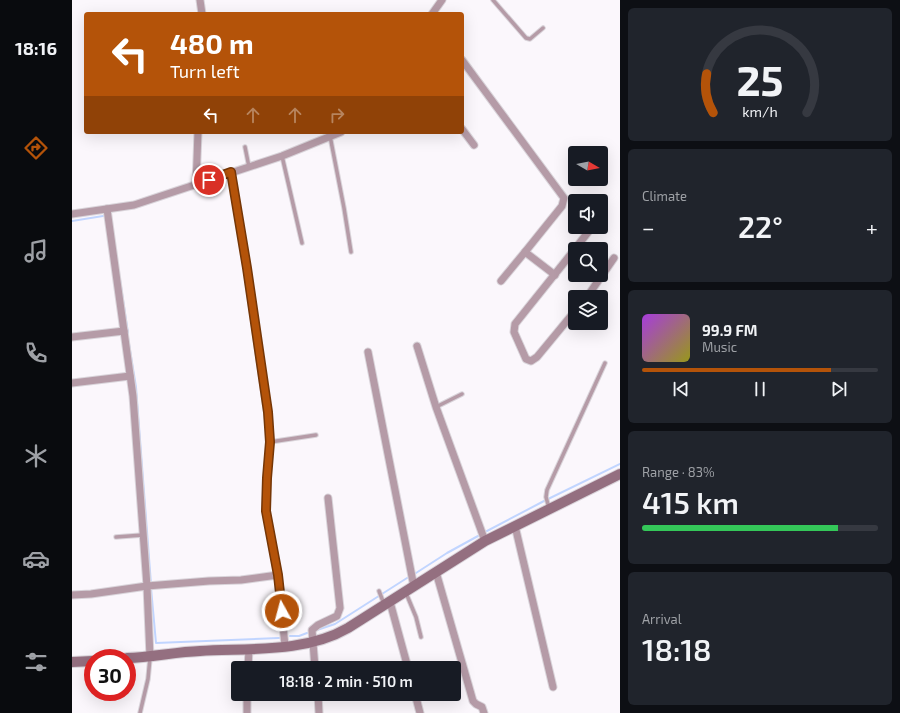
<!DOCTYPE html>
<meta charset="utf-8">
<style>
:root{--surface:#171b24;--page:#20242c;--text:#f1f3f6;--muted:#9ea1a6;--line:#363941;--accent:#b45309}
body{margin:0;font-family:"Exo 2",sans-serif;background:var(--page);color:var(--text);height:100vh;display:flex;flex-direction:column;font-size:15px;white-space:nowrap}
*{box-sizing:border-box;margin:0}
p{font-size:13px;color:var(--muted)}
.icon{flex:none;width:22px;height:22px;fill:none;stroke:currentColor;stroke-width:2;stroke-linecap:round;stroke-linejoin:round}
.map{position:relative;flex:1;overflow:hidden}
.drawer{display:flex;flex-direction:column;gap:8px;padding:8px;background:#0d0f14;width:280px}
.drawer>*{flex:none}
.hud{position:absolute;left:12px;top:12px;width:380px;height:122px;border-radius:4px;box-shadow:0 4px 16px #0002;background:#b45309;color:#fff;overflow:hidden}
.needle{width:26px;rotate:99deg}
.fabs{position:absolute;left:496px;top:146px;display:grid;gap:8px}
.fabs a{display:grid;place-items:center;width:40px;height:40px;border-radius:4px;background:var(--surface);box-shadow:0 4px 16px #0002;font-size:20px}
.speed{position:absolute;left:12px;top:649px;display:flex;gap:8px;font-size:20px;font-weight:700;text-align:center}
.speed>*{display:grid;place-content:center;width:52px;height:52px;border-radius:50%;background:var(--surface);box-shadow:0 4px 16px #0002;line-height:1}
.speed .limit{border:6px solid #d22;background:#fff;color:#111}
.pin{position:absolute;display:grid;place-items:center;width:34px;height:34px;color:#fff;margin:-17px;border:2px solid #fff;border-radius:50%;box-shadow:0 1px 4px #0007}
.me{position:absolute;width:44px;margin:-22px;rotate:353deg;stroke-linejoin:round;filter:drop-shadow(0 0 3px #0008)}
.turn{display:flex;align-items:center;gap:14px;height:84px;padding:0 20px;font-size:18px}
.turn .icon{width:52px;height:52px;stroke-width:2.5}
.turn b{display:block;font-size:28px;line-height:34px}
.lanes{display:flex;align-items:center;height:38px;padding:0 20px;background:#0003;justify-content:center;gap:20px;direction:ltr}
.lanes .off{opacity:.35}
.big{font-size:30px;font-weight:600;line-height:1.1}
.drawer .card{flex:1;display:flex;flex-direction:column;justify-content:center;gap:6px;min-width:0;padding:0 14px;border-radius:6px;background:var(--page)}
.drawer .dial{align-items:center;gap:0}
.dial svg{height:104px;overflow:visible;fill:none;stroke:var(--line);stroke-width:7;stroke-linecap:round;text-anchor:middle}
.dial text{fill:var(--text);stroke:none}
.song{display:flex;align-items:center;gap:12px}
.cover{width:48px;height:48px;border-radius:6px;background:linear-gradient(135deg,hsl(280 70% 55%),hsl(60 70% 35%))}
.played{height:4px;border-radius:2px;background:linear-gradient(90deg,var(--accent) 80%,var(--line) 80%)}
.keys{display:flex;justify-content:space-around;direction:ltr}
.heat{display:flex;justify-content:space-between;align-items:center;font-size:22px;direction:ltr}
.charge{height:6px;border-radius:3px;background:linear-gradient(90deg,#34c759 83%,var(--line) 0)}
.trip{position:absolute;left:159px;top:661px;width:230px;height:40px;border-radius:4px;background:var(--surface);box-shadow:0 4px 16px #0002;font-weight:600;line-height:40px;text-align:center}
main{display:flex;flex:1;min-height:0}
.tabs{display:flex;flex-direction:column;width:72px;justify-content:space-around;align-items:center;background:#090b0e;color:var(--muted)}
.tabs .icon{width:28px;height:28px}
.tabs .current{color:var(--accent)}
.tabs b{font-size:18px;color:var(--text)}
.map>svg:first-child{display:block}
.lines{fill:none;stroke-linecap:round;stroke-linejoin:round}
.stream{stroke:#c1d5ff;stroke-width:2}
.lane-casing{stroke:#d9d4da;stroke-width:5.5}
.street-casing{stroke:#d9d4da;stroke-width:9}
.secondary-casing{stroke:#d9d4da;stroke-width:12}
.lane{stroke:#b59ba7;stroke-width:3.5}
.street{stroke:#b59ba7;stroke-width:7}
.secondary{stroke:#946f80;stroke-width:10}
.route-casing{stroke:#753606;stroke-width:10}
.route{stroke:#b45309;stroke-width:7}
</style>
<main>
<nav class="tabs">
<b>18:16</b>
<svg class="icon current" aria-label="directions" viewBox="0 0 24 24"><path d="M12 3l9 9-9 9-9-9zM9 14v-3h6M13 9l2 2-2 2"/></svg>
<svg class="icon" aria-label="music" viewBox="0 0 24 24"><path d="M9 18V5l10-2v13"/><circle cx="6" cy="18" r="3"/><circle cx="16" cy="16" r="3"/></svg>
<svg class="icon" aria-label="phone" viewBox="0 0 24 24"><path d="M5 4h4l2 5-3 2q2 4 5 5l2-3 5 2v4C11 20 4 13 5 4z"/></svg>
<svg class="icon" aria-label="climate" viewBox="0 0 24 24"><path d="M12 3v18M4 7l16 10M4 17L20 7"/></svg>
<svg class="icon" aria-label="car" viewBox="0 0 24 24"><path d="M5 17H2v-5l4-1 3-4h7l3 4 3 1v5h-3M9 17h6M6 11h13"/><circle cx="7" cy="17" r="2"/><circle cx="17" cy="17" r="2"/></svg>
<svg class="icon" aria-label="filters" viewBox="0 0 24 24"><path d="M4 7h16M4 17h16"/><circle cx="9" cy="7" r="2"/><circle cx="15" cy="17" r="2"/></svg>
</nav>
<div class="map">
<svg width="548" height="713" viewBox="0 0 548 713">
<rect width="100%" height="100%" fill="#fbf7fc"/>
<g class="lines">
<g class="stream">
<polyline points="0,221 31,216"/>
<polyline points="48,280 56,333"/>
<polyline points="56,338 64,387 79,584"/>
<polyline points="415,531 472,501 548,464"/>
<polyline points="344,573 375,553 406,536"/>
<polyline points="79,588 84,643 207,638"/>
<polyline points="245,630 263,624 335,578"/>
<polyline points="218,636 227,636 235,633"/>
</g>
<g class="lane-casing">
<g id="lane">
<polyline points="421,0 454,38 458,39 471,28"/>
<polyline points="258,136 272,208 279,252"/>
<polyline points="173,147 177,167"/>
<polyline points="210,156 230,243"/>
<polyline points="364,407 390,394"/>
<polyline points="198,442 244,435"/>
<polyline points="477,508 474,497 475,490 533,363"/>
<polyline points="44,537 71,535"/>
<polyline points="307,591 312,604"/>
<polyline points="334,593 344,617 349,637"/>
<polyline points="68,713 76,679 78,658"/>
</g>
</g>
<g class="street-casing">
<g id="street">
<polyline points="128,0 130,14"/>
<polyline points="360,14 370,0"/>
<polyline points="390,60 492,198 490,206 453,252 483,275"/>
<polyline points="390,129 402,145"/>
<polyline points="159,172 175,268 197,423 198,442 195,478 194,511 206,575 213,646"/>
<polyline points="124,185 126,132"/>
<polyline points="35,209 61,396 75,586 78,657"/>
<polyline points="0,214 62,205 77,200 210,156 269,132"/>
<polyline points="503,249 443,324 442,332 454,359 459,361 465,357 503,311"/>
<polyline points="503,249 520,227"/>
<polyline points="429,281 453,252"/>
<polyline points="515,297 542,258"/>
<polyline points="0,337 52,331"/>
<polyline points="345,346 364,407 413,541"/>
<polyline points="296,352 342,587"/>
<polyline points="0,383 58,376"/>
<polyline points="443,526 481,687"/>
<polyline points="364,572 401,701 404,704 410,707 412,713"/>
<polyline points="0,595 19,594 75,586 137,581 169,580 206,575"/>
<polyline points="318,602 336,668"/>
<polyline points="176,668 177,649"/>
<polyline points="243,668 240,630 246,625 265,616 268,608 256,498"/>
<polyline points="246,694 247,713"/>
<polyline points="343,694 348,713"/>
<polyline points="175,713 175,694"/>
</g>
</g>
<g class="secondary-casing">
<g id="secondary">
<path d="M55 658C80 657 104 652 128 651 177 648 233 653 276 628L413 541 548 474"/>
<polyline points="0,662 21,661"/>
</g>
</g>
<use href="#lane" class="lane"/>
<use href="#street" class="street"/>
<use href="#secondary" class="secondary"/>
</g>
<g class="lines">
<g class="route-casing">
<polyline id="route" points="137,180 159,172 175,268 196,412 198,442 195,478 194,511 206,575 210,611"/>
</g>
<use href="#route" class="route"/>
</g>
</svg>
<div class="fabs">
<a><svg class="needle" viewBox="-14 -14 28 28"><path d="M0-13l5 13h-10z" fill="#e53935"/><path d="M0 13l5-13h-10z" fill="#9ea1a6"/></svg></a>
<a><svg class="icon" aria-label="sound" viewBox="0 0 24 24"><path d="M4 9h4l5-4v14l-5-4H4zM17 9q2 3 0 6"/></svg></a>
<a><svg class="icon" aria-label="search" viewBox="0 0 24 24"><circle cx="10" cy="10" r="6"/><path d="M15 15l6 6"/></svg></a>
<a><svg class="icon" aria-label="layers" viewBox="0 0 24 24"><path d="M12 4l9 5-9 5-9-5zM3 14l9 5 9-5"/></svg></a>
</div>
<div class="speed"><div class="limit">30</div></div>
<div class="pin" style="left:137px;top:180px;background:#d93025"><svg class="icon" aria-label="arrive" viewBox="0 0 24 24"><path d="M6 21V4h12l-3 4 3 4H6"/></svg></div>
<svg class="me" style="left:210px;top:611px" viewBox="-20 -20 40 40"><circle r="17" fill="#b45309" stroke="#fff" stroke-width="3"/><path d="M0-11L8 9 0 5-8 9z" fill="#fff"/></svg>
<div class="trip">18:18 · 2 min · 510 m</div>
<div class="hud">
<div class="turn"><svg class="icon" aria-label="left" viewBox="0 0 24 24"><path d="M17 20v-9H6M10 6l-5 5 5 5"/></svg><div><b>480 m</b>Turn left</div></div>
<div class="lanes"><svg class="icon" aria-label="left" viewBox="0 0 24 24"><path d="M17 20v-9H6M10 6l-5 5 5 5"/></svg><svg class="icon off" aria-label="ahead" viewBox="0 0 24 24"><path d="M12 20V5M6 11l6-6 6 6"/></svg><svg class="icon off" aria-label="ahead" viewBox="0 0 24 24"><path d="M12 20V5M6 11l6-6 6 6"/></svg><svg class="icon off" aria-label="right" viewBox="0 0 24 24"><path d="M7 20v-9h11M14 6l5 5-5 5"/></svg></div>
</div>
</div>
<section class="drawer">
<div class="card dial"><svg viewBox="0 0 100 80">
<path d="M14 69A42 42 0 1 1 86 69"/>
<path d="M14 69A42 42 0 0 1 9 39" stroke="#b45309"/>
<text x="50" y="56" font-size="32" font-weight="700">25</text>
<text x="50" y="72" font-size="11">km/h</text>
</svg></div>
<div class="card"><p>Climate</p>
<div class="heat"><a>−</a><b class="big">22°</b><a>+</a></div>
</div>
<div class="card">
<div class="song"><i class="cover"></i><div><b>99.9 FM</b><p>Music</p></div></div>
<div class="played"></div>
<div class="keys"><svg class="icon" aria-label="previous" viewBox="0 0 24 24"><path d="M18 5L8 12l10 7zM5 5v14"/></svg><svg class="icon" aria-label="pause" viewBox="0 0 24 24"><path d="M8 5v14M16 5v14"/></svg><svg class="icon" aria-label="next" viewBox="0 0 24 24"><path d="M6 5l10 7-10 7zM19 5v14"/></svg></div>
</div>
<div class="card"><p>Range · 83%</p><b class="big">415 km</b><div class="charge"></div></div>
<div class="card"><p>Arrival</p><b class="big">18:18</b></div>
</section>
</main>
